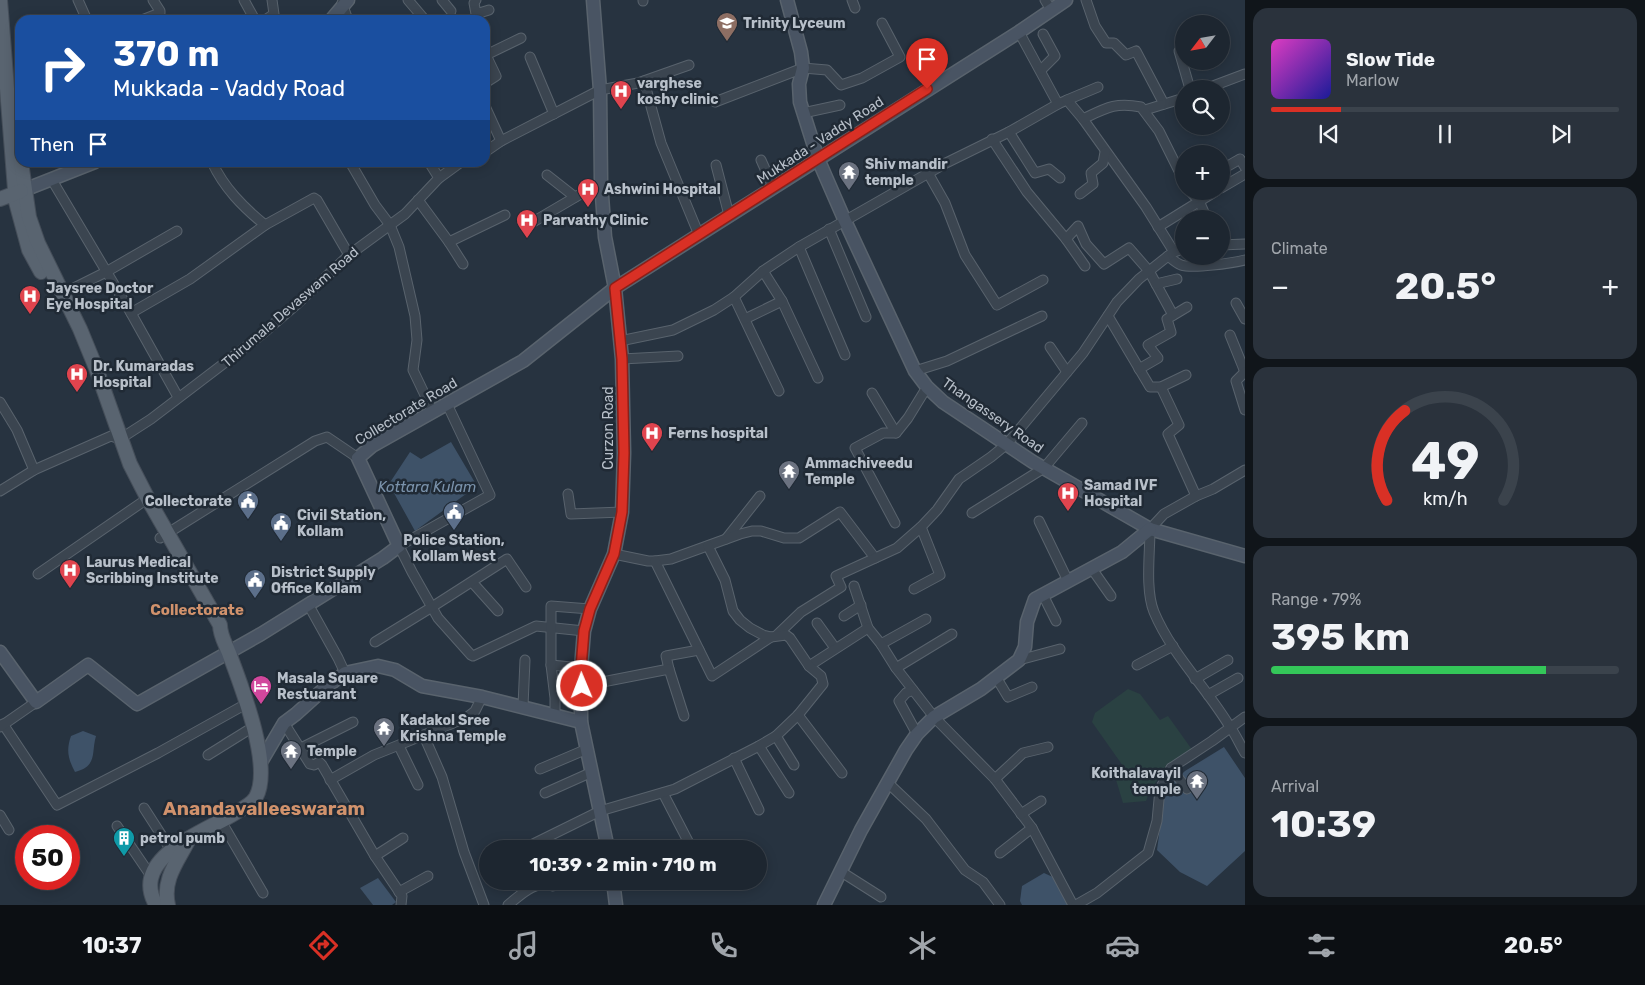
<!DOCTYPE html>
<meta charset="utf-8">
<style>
:root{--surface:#1d2630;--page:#2a323c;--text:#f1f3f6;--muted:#a0a5ab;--line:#3b434c;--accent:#d93025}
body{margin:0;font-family:Rubik,sans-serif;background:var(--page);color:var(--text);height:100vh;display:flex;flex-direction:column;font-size:19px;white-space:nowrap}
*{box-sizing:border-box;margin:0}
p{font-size:16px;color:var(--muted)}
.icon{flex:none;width:28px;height:28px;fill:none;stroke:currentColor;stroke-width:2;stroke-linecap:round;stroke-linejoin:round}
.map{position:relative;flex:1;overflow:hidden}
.drawer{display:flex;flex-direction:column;gap:8px;padding:8px;background:#10151a;width:400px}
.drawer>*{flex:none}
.top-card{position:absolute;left:15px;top:15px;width:475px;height:152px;border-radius:15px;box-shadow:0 2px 12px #0003,0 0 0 1px var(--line);background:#1a4fa0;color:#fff;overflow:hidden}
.needle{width:32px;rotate:239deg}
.tools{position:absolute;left:1175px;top:15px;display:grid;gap:10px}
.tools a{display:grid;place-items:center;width:55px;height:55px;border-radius:50%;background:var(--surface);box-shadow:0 2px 12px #0003,0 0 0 1px var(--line);font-size:25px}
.speed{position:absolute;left:15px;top:825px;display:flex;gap:10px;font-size:25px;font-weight:700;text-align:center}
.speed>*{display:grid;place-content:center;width:65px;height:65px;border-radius:50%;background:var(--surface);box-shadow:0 2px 12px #0003,0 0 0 1px var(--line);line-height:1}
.speed .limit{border:8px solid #d22;background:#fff;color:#111}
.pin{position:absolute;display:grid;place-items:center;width:42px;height:42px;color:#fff;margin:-51px -21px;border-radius:50% 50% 50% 0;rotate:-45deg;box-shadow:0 0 5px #0007}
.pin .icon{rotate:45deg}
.me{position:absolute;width:55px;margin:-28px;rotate:359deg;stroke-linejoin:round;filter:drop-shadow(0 0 4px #0008)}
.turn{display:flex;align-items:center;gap:18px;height:105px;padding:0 15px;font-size:22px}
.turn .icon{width:65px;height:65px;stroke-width:2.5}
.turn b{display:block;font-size:35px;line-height:42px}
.then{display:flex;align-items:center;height:48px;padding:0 15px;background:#0003;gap:10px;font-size:19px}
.big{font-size:38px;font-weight:700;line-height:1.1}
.drawer .widget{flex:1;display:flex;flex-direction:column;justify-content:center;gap:8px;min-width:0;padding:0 18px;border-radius:15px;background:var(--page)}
.drawer .dial{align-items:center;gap:0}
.dial svg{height:130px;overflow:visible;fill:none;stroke:var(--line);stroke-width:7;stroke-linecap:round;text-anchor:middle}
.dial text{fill:var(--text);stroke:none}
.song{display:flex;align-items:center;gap:15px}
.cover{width:60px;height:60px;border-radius:8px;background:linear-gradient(135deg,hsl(310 70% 55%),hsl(240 70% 35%))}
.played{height:5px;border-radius:2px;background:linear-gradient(90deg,var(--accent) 20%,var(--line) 20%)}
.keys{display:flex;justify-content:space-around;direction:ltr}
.heat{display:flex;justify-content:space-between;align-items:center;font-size:28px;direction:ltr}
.charge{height:8px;border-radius:4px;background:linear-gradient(90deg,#34c759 79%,var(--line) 0)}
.trip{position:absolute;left:479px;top:840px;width:288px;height:50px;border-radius:25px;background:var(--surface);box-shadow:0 2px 12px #0003,0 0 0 1px var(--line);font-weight:700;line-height:50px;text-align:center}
.tabs{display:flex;height:80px;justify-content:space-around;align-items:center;background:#0c0f13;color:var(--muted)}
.tabs .icon{width:35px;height:35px}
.tabs .selected{color:var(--accent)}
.tabs b{font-size:22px;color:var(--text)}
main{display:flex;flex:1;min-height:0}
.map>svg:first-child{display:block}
.green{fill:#2a4142}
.water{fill:#3e5268}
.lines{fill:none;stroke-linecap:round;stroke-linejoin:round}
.street-casing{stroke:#59636d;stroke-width:11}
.secondary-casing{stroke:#59636d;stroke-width:15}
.primary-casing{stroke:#454e59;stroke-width:16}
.street{stroke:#3b4550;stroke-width:9}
.secondary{stroke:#495463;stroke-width:12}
.primary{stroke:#596470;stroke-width:14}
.route-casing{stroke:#8d1f18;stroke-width:12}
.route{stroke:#d93025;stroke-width:9}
.labels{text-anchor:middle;stroke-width:5;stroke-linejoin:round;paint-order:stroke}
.poi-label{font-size:14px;font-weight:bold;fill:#b8c0ca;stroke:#202a35;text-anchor:start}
.street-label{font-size:14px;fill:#b8c0ca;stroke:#202a35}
.water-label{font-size:15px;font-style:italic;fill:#7a92ab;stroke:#202a35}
.neighbourhood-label{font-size:15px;font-weight:bold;fill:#d1926c;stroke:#202a35}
.district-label{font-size:19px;font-weight:bold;fill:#d1926c;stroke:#202a35}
</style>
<main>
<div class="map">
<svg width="1245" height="905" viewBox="0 0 1245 905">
<rect width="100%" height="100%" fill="#273340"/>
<path class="green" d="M1128 689 1140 694 1160 720 1168 716 1193 751C1171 765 1156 775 1146 801L1123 803 1114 773 1123 766 1092 722 1095 713Z"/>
<g class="water">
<polygon points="451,442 477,486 415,531 389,484 410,452 421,459"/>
<path d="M83 731 96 736C91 753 98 766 75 772 68 759 66 750 71 736Z"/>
<polygon points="1224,747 1245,778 1245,851 1207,886 1180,872 1157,850 1162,813 1161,794 1185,771"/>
<polygon points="1044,873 1055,878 1070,905 1022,905 1020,901 1022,886"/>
<polygon points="378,878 396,902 392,905 373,905 360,888"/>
</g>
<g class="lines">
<g class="street-casing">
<g id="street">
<polyline points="78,0 87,20"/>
<polyline points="244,0 255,20"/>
<polyline points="408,0 425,20"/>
<polyline points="442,0 451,11"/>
<polyline points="476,0 474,3 476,14 489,10"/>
<polyline points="643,0 643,1"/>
<polyline points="852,0 855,8"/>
<polyline points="1045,0 1051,10"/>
<polyline points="1086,0 1095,26 1106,43 1114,43 1126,55 1136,51 1164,104"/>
<polyline points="342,3 348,20"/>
<polyline points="142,20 160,13 160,11 153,0"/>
<polyline points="265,20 274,14 272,0"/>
<polyline points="1019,32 1058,104 1067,100 1083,119 1146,207 1174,252"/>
<polyline points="1179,51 1190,89"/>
<polyline points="530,57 554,114"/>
<polyline points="1041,70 1055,56 1043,34"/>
<polyline points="644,81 661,143 699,235"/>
<polyline points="485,83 496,76 486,55 521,38"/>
<polyline points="1205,89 1245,74"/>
<polyline points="1067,100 1098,87"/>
<polyline points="715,102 803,68 827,70 841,85 862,78 900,57 882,23"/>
<polyline points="485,106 501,141"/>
<polyline points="1145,110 1184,98"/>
<polyline points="803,113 840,105"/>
<path d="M1083 119C1106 108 1115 102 1141 107L1159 131 1184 181"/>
<polyline points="1009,132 1035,173 1049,169 1060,178"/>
<polyline points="992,139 1027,192 1066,239 1085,266"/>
<polyline points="485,152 501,141 600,90 638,83 689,65"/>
<polyline points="761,160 773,187"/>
<path d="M212 162C224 188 243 207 265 225"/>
<polyline points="350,162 375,205 390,225 399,247 415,316 417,340 413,370 433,412"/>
<polyline points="429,162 439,178"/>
<polyline points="716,165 729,215"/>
<polyline points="1221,170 1240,159 1245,167"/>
<polyline points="928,173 945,203 965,255 997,305 1043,280"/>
<polyline points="547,175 575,197"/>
<polyline points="52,180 131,313 178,397"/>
<polyline points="1221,188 1245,174"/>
<polyline points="1190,191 1199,201 1207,219"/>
<polyline points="1080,194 1093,184 1091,173 1103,163 1105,152"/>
<polyline points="418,200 449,242 463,264"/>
<polyline points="533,222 601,182"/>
<polyline points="1158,227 1216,191"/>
<polyline points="829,229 866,317"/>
<polyline points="1066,239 1078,226 1086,244 1104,264 1129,248 1149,271 1173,315"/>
<polyline points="449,242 505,215"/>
<polyline points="1221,245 1245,244"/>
<polyline points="799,247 845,355"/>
<path d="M1168 256C1172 259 1176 263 1181 265 1193 269 1232 263 1245 260"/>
<polyline points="763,271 782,301 818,378"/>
<polyline points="1156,284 1177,279"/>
<polyline points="62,294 106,272 177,231"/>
<polyline points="734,297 779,391"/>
<polyline points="1236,303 1245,319"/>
<polyline points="131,313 190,279 265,225 314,198 317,200 349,255"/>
<polyline points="1108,316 1150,387 1161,387 1186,375"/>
<polyline points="745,319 782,301"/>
<polyline points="1230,335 1245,372"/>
<polyline points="620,341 673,330 714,310 734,297 763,271 799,247 946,163 1009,132 1058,104"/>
<polyline points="1050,347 1067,372"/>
<polyline points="622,359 678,356"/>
<polyline points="1139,369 1158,358 1148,345 1171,332 1167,319 1187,307"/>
<polyline points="915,371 947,361 1042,316"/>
<polyline points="1245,372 1236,381 1245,410"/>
<polyline points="1161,387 1179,425 1168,434 1196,496"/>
<polyline points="872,393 896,433"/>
<polyline points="0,402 17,430 34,470"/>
<polyline points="447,404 490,495 399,546 412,572 438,618 471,655 473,656 536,626 584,631"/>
<path d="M1245 470 1213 489 1196 496 1164 514 1150 529C1150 553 1145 590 1154 612 1172 655 1207 688 1230 727 1236 735 1240 745 1245 753"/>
<polyline points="0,491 34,470 111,436 120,439 151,419 261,335 297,304 349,255 405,214 439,178 461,162"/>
<polyline points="568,494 571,514 622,512"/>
<polyline points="972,513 1044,468 1082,423"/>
<polyline points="1039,521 1068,581"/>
<polyline points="895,523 855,448 883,433 896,433 908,418 927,387"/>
<polyline points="160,538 315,441 327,437 358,458"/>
<polyline points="726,539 760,496"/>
<polyline points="614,554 648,561 655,561 671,559 740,534 752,531 761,531 784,538 799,538 840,512 875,558"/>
<polyline points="655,561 712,676 771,637"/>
<polyline points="1092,569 1111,596"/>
<polyline points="38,574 141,503"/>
<polyline points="472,582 498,611"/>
<polyline points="854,586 868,628"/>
<polyline points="914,589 940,575 921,527"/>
<polyline points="1043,595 1056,621"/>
<polyline points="308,604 338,658 345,673"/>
<polyline points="844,616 861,605"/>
<polyline points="817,623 835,648"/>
<polyline points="777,635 801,612 841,587 836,576 897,548 921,527 937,510 959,479 991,457 1007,444 1083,353 1117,302 1139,279 1168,256 1174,252 1184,249"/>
<polyline points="375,642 432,607 507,559 526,587"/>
<polyline points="881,644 926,619"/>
<polyline points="1019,660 1060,649"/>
<polyline points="551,665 581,668"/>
<polyline points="1137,665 1173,646"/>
<polyline points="809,666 868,628 881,644 896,668 934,717 995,779 1032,828 1073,905"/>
<polyline points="896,668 952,634"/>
<polyline points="669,669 666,656 699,650"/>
<polyline points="996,677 1008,697 1032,687"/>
<polyline points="1195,679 1228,660"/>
<polyline points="582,686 669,669 684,716"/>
<polyline points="913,690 906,693 899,701 917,734"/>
<polyline points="1208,695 1238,678"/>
<polyline points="523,706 525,660"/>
<polyline points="555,715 555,698 551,665 551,606 590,609"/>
<polyline points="798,715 842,773"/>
<polyline points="284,723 310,764 314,765 319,762 322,765 375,856 402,896 401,905"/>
<polyline points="3,724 57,805 158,753 246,704"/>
<polyline points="0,727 36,702"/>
<polyline points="424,736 442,777 464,852 484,905"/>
<polyline points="776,736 794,765"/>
<polyline points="399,746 418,785"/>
<polyline points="759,746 789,793"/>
<polyline points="299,749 353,722"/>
<polyline points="208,755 253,727"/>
<polyline points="734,758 759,810"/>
<polyline points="540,769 587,749"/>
<polyline points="995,779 1023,753 1048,747"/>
<polyline points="330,780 374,755 466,718 475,711 482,697"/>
<polyline points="887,782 926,819 965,870 983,882 1000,905"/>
<polyline points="1187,789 1171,768 1212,741 1245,717"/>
<polyline points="545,793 592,772"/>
<polyline points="663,793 690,845"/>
<polyline points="144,808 171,850"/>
<polyline points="1021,814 1041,801"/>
<polyline points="0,815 9,830"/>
<polyline points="221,821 263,893"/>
<polyline points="117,826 151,876"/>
<polyline points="523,849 600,811 675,789 759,746 776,736 798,715 823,684 821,676 809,666 790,638 786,635 771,637 763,635 750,628 740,620 733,611 725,580 708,546"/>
<polyline points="1000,853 1032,828"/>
<polyline points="375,856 403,838"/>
<polyline points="840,871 881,897"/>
<polyline points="399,892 428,876"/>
<path d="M508 905C522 894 534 880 553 886L565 881"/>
<polyline points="1076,905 1097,893 1148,853 1157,821 1160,789 1171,768"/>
</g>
</g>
<g class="secondary-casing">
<g id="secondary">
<polyline points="593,0 600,90 601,182 605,237 615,288 622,359 624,453 622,512 614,554 590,609 584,631 581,668 581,722 608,849"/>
<polyline points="787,0 801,52 803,68 799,84 800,102 818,159 845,221 915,371 927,387 943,402 1033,462 1150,529 1245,556"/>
<polyline points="331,20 348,0"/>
<polyline points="24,190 95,162"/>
<polyline points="0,652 36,702 88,665 137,704 261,634 383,558 399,546 358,458 372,446 523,361 615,288 1019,32 1066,0"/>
<polyline points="261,762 284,723 296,714 326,687 345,673 378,666 395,670 422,686 482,697 581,722"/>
<polyline points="613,881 616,905"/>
<polyline points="824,905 861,830 906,750 917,734 934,717 981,689 1019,660 1025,647 1027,622 1035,599 1122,552 1150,529"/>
</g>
</g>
<g class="primary-casing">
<g id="primary">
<polyline points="0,0 16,202 29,250 41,272"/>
<path d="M21 162 29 217 38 243 80 329 96 368 130 464 149 501 220 625C220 635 225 643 229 653 241 685 273 766 256 797 252 804 242 809 235 813 205 832 129 857 156 905"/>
<polyline points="0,199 21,191"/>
<path d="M168 905C162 879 178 861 189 839"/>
</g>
</g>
<use href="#street" class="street"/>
<use href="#secondary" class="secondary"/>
<use href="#primary" class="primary"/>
</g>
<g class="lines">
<g class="route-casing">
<polyline id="route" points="582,686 581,668 584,631 590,609 614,554 622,512 624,453 622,359 615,288 927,89"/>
</g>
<use href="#route" class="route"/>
</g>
<defs>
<g id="school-pin" transform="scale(1.125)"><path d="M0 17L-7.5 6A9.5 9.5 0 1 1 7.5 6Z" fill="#8d6e63" stroke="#202a35"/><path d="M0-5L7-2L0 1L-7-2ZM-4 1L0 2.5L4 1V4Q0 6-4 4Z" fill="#fff"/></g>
<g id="hospital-pin" transform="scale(1.125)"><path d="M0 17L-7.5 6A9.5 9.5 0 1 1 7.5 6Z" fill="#e0444e" stroke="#202a35"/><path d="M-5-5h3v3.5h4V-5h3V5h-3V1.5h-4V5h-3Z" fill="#fff"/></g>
<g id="temple-pin" transform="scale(1.125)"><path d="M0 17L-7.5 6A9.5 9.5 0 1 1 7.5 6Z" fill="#6b7280" stroke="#202a35"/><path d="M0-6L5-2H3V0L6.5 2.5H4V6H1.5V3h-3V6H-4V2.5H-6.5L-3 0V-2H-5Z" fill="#fff"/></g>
<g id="civic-pin" transform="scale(1.125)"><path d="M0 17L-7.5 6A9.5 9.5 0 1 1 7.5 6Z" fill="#5c6f8a" stroke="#202a35"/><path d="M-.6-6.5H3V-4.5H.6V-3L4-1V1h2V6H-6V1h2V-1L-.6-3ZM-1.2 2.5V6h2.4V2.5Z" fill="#fff"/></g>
<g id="hotel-pin" transform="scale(1.125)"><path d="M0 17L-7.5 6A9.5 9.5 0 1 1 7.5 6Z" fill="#d1479c" stroke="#202a35"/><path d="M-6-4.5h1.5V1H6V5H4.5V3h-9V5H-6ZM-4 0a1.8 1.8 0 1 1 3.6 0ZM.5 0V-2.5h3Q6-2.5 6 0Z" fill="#fff"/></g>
<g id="building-pin" transform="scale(1.125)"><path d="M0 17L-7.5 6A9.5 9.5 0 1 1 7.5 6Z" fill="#0f9aa8" stroke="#202a35"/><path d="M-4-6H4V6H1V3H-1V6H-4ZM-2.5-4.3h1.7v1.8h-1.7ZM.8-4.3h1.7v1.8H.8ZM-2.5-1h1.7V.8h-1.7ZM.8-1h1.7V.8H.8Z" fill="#fff"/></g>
</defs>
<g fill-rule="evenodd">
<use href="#school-pin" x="727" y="23"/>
<use href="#hospital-pin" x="621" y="91"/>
<use href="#temple-pin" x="849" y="172"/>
<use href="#hospital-pin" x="588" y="189"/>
<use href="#hospital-pin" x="527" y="220"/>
<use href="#hospital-pin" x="30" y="296"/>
<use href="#hospital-pin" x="77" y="374"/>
<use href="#hospital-pin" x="652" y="433"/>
<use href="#temple-pin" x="789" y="471"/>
<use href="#hospital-pin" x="1068" y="493"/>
<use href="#civic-pin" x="248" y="501"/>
<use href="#civic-pin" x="454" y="512"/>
<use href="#civic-pin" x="281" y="523"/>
<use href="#hospital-pin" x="70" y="570"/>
<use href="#civic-pin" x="255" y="580"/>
<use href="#hotel-pin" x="261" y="686"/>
<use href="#temple-pin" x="384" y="728"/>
<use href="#temple-pin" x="291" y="751"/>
<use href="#temple-pin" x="1197" y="781"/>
<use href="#building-pin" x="124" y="838"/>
</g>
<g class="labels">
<g class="poi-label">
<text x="743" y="28">Trinity Lyceum</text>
<text x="637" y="88">varghese<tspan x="637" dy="16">koshy clinic</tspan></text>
<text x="865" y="169">Shiv mandir<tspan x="865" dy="16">temple</tspan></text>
<text x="604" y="194">Ashwini Hospital</text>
<text x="543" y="225">Parvathy Clinic</text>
<text x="46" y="293">Jaysree Doctor<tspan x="46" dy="16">Eye Hospital</tspan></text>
<text x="93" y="371">Dr. Kumaradas<tspan x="93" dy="16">Hospital</tspan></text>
<text x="668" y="438">Ferns hospital</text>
<text x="805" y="468">Ammachiveedu<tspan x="805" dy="16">Temple</tspan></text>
<text x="1084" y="490">Samad IVF<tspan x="1084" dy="16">Hospital</tspan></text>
<text x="232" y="506" text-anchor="end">Collectorate</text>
<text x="297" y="520">Civil Station,<tspan x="297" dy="16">Kollam</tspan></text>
<text x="454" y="545" text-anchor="middle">Police Station,<tspan x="454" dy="16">Kollam West</tspan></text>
<text x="86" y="567">Laurus Medical<tspan x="86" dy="16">Scribbing Institute</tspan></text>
<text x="271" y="577">District Supply<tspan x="271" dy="16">Office Kollam</tspan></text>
<text x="277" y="683">Masala Square<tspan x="277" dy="16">Restuarant</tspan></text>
<text x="400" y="725">Kadakol Sree<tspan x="400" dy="16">Krishna Temple</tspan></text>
<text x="307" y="756">Temple</text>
<text x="1181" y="778" text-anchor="end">Koithalavayil<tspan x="1181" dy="16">temple</tspan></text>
<text x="140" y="843">petrol pumb</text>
</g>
<g class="street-label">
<text transform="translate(820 140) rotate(-33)" y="5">Mukkada - Vaddy Road</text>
<text transform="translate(290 307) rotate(-41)" y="5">Thirumala Devaswam Road</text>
<text transform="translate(406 411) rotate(-31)" y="5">Collectorate Road</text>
<text transform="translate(993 415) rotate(35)" y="5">Thangassery Road</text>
<text transform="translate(608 428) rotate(-90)" y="5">Curzon Road</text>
</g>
<g class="water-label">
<text x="427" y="492">Kottara Kulam</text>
</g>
<g class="neighbourhood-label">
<text x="197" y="615">Collectorate</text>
</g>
<g class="district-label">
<text x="264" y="815">Anandavalleeswaram</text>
</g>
</g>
</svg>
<div class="tools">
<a><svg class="needle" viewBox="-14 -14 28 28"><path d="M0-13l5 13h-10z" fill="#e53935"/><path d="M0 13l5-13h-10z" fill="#a0a5ab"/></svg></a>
<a><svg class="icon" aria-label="search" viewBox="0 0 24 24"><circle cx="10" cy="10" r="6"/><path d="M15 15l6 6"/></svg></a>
<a>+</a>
<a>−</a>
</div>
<div class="speed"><div class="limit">50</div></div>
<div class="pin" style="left:927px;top:89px;background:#d93025"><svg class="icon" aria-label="arrive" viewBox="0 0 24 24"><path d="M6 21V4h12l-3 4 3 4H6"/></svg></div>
<svg class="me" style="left:582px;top:686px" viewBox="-20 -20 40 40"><circle r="17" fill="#d93025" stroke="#fff" stroke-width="3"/><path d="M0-11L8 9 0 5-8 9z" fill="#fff"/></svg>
<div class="trip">10:39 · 2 min · 710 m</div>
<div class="top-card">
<div class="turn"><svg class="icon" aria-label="right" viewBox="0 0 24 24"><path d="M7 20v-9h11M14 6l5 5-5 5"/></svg><div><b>370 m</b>Mukkada - Vaddy Road</div></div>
<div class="then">Then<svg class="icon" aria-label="arrive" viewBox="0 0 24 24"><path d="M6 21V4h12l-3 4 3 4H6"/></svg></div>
</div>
</div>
<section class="drawer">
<div class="widget">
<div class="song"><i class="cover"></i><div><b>Slow Tide</b><p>Marlow</p></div></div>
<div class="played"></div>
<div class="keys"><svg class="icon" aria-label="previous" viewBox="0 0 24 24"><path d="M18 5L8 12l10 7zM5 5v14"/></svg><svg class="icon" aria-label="pause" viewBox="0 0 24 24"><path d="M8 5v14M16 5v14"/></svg><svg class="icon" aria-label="next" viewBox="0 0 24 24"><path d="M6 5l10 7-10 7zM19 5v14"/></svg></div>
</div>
<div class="widget"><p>Climate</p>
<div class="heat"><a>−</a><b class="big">20.5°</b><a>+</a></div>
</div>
<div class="widget dial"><svg viewBox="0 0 100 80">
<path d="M14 69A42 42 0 1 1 86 69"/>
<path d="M14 69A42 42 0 0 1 25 14" stroke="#d93025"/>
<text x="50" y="56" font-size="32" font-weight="700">49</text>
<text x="50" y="72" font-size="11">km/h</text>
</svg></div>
<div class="widget"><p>Range · 79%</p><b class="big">395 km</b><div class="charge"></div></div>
<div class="widget"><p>Arrival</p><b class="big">10:39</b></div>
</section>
</main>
<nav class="tabs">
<b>10:37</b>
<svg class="icon selected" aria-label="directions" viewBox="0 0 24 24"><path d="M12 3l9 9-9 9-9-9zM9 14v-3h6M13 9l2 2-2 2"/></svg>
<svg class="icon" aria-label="music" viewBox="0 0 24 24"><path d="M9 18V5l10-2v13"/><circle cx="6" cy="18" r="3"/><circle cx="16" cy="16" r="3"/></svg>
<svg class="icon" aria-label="phone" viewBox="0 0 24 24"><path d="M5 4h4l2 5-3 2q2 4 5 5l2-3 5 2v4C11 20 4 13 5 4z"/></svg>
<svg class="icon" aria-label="climate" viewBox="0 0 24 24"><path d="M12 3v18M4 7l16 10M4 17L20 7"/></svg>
<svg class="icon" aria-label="car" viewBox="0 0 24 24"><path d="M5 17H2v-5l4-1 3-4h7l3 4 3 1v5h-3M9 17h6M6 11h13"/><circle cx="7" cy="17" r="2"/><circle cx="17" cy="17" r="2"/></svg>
<svg class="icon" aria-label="filters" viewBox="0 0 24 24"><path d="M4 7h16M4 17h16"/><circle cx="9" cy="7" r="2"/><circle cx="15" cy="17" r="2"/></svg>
<b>20.5°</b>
</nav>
